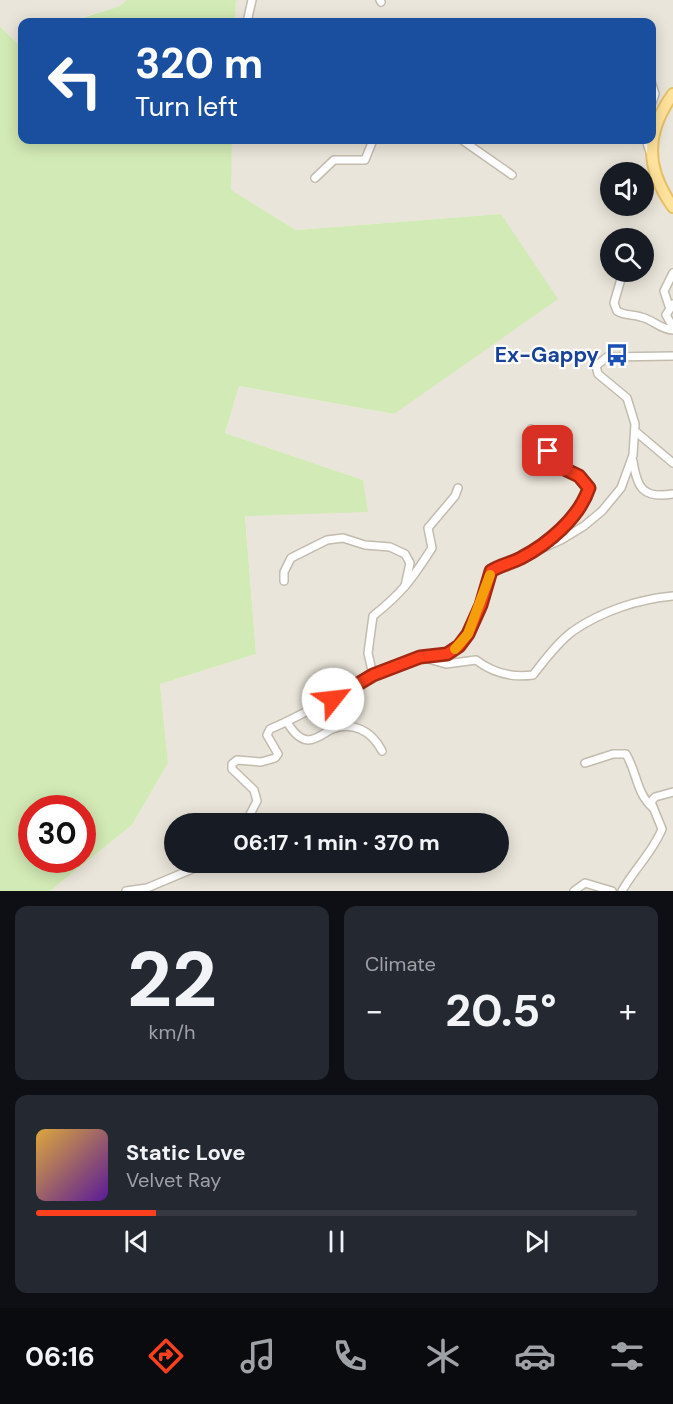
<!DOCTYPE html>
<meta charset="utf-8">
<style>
:root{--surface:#171b24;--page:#242831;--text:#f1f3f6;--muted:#9ea1a6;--line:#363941;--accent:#fc3f1d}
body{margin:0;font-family:"DM Sans",sans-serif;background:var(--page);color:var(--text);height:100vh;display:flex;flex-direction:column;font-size:22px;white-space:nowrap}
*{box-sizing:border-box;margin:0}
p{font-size:20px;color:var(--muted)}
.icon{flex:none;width:33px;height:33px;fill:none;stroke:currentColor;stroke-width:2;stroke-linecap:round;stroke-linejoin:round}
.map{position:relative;height:891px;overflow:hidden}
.side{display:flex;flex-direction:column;gap:15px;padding:15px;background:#0d0f14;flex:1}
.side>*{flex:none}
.banner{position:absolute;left:18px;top:18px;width:638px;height:126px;border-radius:12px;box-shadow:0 3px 15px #0003;background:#1a4fa0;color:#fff;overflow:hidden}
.fabs{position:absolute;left:600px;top:162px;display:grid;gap:12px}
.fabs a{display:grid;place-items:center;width:54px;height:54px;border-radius:50%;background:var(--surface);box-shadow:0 3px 15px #0003;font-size:30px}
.speed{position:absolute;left:18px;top:795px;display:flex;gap:12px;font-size:30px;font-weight:700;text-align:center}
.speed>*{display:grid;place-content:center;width:78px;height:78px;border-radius:50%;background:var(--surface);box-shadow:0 3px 15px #0003;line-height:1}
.speed .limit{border:9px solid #d22;background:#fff;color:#111}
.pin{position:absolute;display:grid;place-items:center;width:51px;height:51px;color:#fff;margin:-26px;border-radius:12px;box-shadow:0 3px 9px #0006}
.me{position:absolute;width:66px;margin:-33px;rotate:61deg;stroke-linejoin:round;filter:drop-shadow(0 0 4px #0008)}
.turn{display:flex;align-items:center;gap:21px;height:126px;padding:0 18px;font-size:27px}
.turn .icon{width:78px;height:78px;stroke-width:2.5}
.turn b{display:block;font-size:42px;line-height:51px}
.big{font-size:45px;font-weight:700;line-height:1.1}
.side .tile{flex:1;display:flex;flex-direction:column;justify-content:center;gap:9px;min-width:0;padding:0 21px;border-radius:12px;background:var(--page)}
.side .dial{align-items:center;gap:0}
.dial b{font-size:78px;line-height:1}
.song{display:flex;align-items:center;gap:18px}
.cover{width:72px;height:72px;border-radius:9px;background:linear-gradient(135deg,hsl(40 70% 55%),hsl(270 70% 35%))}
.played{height:6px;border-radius:3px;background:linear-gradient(90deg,var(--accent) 20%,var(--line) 20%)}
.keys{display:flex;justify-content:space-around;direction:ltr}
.heat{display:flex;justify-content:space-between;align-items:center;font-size:33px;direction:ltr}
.side .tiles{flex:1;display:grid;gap:15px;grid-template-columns:1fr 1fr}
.tile:last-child{grid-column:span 2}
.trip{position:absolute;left:164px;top:813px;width:345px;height:60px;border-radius:30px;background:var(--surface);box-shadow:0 3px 15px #0003;font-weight:700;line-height:60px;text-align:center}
.dock{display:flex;height:96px;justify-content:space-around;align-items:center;background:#090b0e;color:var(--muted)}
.dock .icon{width:42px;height:42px}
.dock .active{color:var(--accent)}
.dock b{font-size:27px;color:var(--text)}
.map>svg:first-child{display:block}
.residential{fill:#eae5da;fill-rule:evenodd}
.green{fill:#d2eab5;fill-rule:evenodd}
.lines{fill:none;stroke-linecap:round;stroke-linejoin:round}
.minor-casing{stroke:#c2bbae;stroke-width:10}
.primary-casing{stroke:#e6c16a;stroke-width:14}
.minor{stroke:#fff;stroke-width:7}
.primary{stroke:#ffe39c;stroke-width:10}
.route-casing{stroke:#a42913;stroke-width:15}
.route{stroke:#fc3f1d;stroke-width:10}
.slow{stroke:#f59e0b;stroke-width:10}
.labels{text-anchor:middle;stroke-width:4.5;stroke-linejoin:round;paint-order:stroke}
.transit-label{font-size:21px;font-weight:bold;fill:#164399;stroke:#fff;text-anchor:end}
</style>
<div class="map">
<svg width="673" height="891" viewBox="0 0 673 891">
<rect width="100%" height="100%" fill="#f6f3ec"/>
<g class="residential">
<polygon points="0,0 127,0 120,6 73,20 73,22 22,22 22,48 0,26"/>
<path d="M236 0H673V891H50L132 825 168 763 160 684 256 654 245 515 363 480 225 433 239 386 394 414 501 214 296 230 230 190 232 140H651V22H235ZM610 172H644V206H610ZM610 238H644V272H610ZM174 824H498V862H174Z"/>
</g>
<g class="green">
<polygon points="127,0 236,0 235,22 72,21 120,6"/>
<path d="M0 26 22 48V140H232L231 190 296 230 501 214 558 299 394 414 239 386 225 433 363 480 368 512 245 516 256 654 160 684 168 763 132 825 50 891H0ZM32 808H82V860H32Z"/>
</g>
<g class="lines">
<g class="minor-casing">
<g id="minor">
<polyline points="380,0 381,2"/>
<polyline points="247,22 252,0"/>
<polyline points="651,81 655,94 651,105"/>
<polyline points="462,140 512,175"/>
<polyline points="646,140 650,152"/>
<polyline points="315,178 334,160 365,160 373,140"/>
<path d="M623 272 614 303 617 311C625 316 633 314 641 317 654 320 659 329 673 330"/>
<polyline points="673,304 666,315 673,327"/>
<polyline points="669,306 664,291 673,273"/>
<polyline points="531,429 542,437 554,464 579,476 589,488 583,503 544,544"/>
<polyline points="635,431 673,463"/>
<path d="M633 461C637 488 643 499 673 494"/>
<polyline points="284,581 284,572 291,558 327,540 343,538 365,545 390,547 405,554 410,563 405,586"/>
<path d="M425 658 446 664 476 660C493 673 511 678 533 675 545 660 557 643 573 631 602 611 639 599 673 596"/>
<path d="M373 675 368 653 373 616C403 592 412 579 432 548L428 528 455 496 458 488"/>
<path d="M287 722C292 730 298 739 308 740 316 740 323 734 330 730 352 720 372 731 382 751"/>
<path d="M585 763 613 754H626C637 772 636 793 653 808"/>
<path d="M245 824 257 801 254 790 232 769V764L237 760 261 762 275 758 278 754 267 735 270 729C321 708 367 673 419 657 433 653 446 657 458 647 478 628 481 595 491 571L561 540 584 526 602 511 621 488 633 455 635 424 627 398 598 374 596 366 607 357 673 356"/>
<polyline points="126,891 147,888 209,862"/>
<polyline points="574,891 585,883 612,891"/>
<path d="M622 891C634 869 653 852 662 829L651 802 655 797 673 792"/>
</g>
</g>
<g class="primary-casing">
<path id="primary" d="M673 94C645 133 645 168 673 207"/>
</g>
<use href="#minor" class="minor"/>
<use href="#primary" class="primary"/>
</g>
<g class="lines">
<g class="route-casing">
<path id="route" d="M333 699 373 675 420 657 447 654 459 646 468 634 481 605 491 571C500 565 512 563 521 558 548 544 579 518 589 488L579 476 554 464 548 451"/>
</g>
<use href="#route" class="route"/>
<polyline class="slow" points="455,649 468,634 490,575"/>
</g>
<defs>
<g id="bus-bare" transform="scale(1.8)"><path d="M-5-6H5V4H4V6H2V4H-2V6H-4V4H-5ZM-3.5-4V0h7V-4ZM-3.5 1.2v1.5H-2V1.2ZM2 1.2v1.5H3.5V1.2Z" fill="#1a4fb4" stroke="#fff" stroke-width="2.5" paint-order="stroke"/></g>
</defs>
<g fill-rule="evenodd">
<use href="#bus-bare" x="617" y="355"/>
</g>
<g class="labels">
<g class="transit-label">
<text x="599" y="362">Ex-Gappy</text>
</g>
</g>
</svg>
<div class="fabs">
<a><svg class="icon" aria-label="sound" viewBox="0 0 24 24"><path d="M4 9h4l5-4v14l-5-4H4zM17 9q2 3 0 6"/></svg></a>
<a><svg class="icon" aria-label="search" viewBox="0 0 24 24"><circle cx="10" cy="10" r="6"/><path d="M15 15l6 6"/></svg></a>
</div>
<div class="speed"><div class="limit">30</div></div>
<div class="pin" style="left:548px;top:451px;background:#d93025"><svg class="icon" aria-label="arrive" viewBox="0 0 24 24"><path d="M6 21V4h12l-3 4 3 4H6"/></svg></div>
<svg class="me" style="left:333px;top:699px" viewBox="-20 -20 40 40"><circle r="19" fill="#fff"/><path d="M0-13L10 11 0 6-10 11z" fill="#fc3f1d"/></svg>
<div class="trip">06:17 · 1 min · 370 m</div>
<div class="banner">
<div class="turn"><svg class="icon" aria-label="left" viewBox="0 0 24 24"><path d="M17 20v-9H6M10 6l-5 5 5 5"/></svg><div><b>320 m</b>Turn left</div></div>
</div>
</div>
<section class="side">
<div class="tiles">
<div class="tile dial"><b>22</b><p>km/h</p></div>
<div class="tile"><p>Climate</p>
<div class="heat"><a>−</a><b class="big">20.5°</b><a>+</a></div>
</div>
<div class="tile">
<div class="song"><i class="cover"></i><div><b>Static Love</b><p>Velvet Ray</p></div></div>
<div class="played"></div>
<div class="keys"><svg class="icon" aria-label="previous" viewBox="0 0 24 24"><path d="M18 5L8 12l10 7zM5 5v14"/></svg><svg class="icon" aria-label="pause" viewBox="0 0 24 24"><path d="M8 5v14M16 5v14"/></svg><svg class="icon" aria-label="next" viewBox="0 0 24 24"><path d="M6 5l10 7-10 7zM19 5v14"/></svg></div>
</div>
</div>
</section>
<nav class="dock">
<b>06:16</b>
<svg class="icon active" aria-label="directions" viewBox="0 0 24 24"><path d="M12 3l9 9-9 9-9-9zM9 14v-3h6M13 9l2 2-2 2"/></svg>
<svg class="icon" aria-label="music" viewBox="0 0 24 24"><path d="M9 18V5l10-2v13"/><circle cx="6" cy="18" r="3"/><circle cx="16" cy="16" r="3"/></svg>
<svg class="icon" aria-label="phone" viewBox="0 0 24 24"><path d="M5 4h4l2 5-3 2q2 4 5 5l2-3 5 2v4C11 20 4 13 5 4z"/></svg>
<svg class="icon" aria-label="climate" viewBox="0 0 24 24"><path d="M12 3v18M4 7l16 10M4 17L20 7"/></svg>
<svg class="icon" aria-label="car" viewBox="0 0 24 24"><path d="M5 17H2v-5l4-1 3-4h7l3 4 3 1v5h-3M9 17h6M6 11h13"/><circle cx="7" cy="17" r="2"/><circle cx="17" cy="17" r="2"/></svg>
<svg class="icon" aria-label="filters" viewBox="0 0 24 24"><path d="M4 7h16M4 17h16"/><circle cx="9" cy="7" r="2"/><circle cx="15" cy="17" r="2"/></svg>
</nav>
